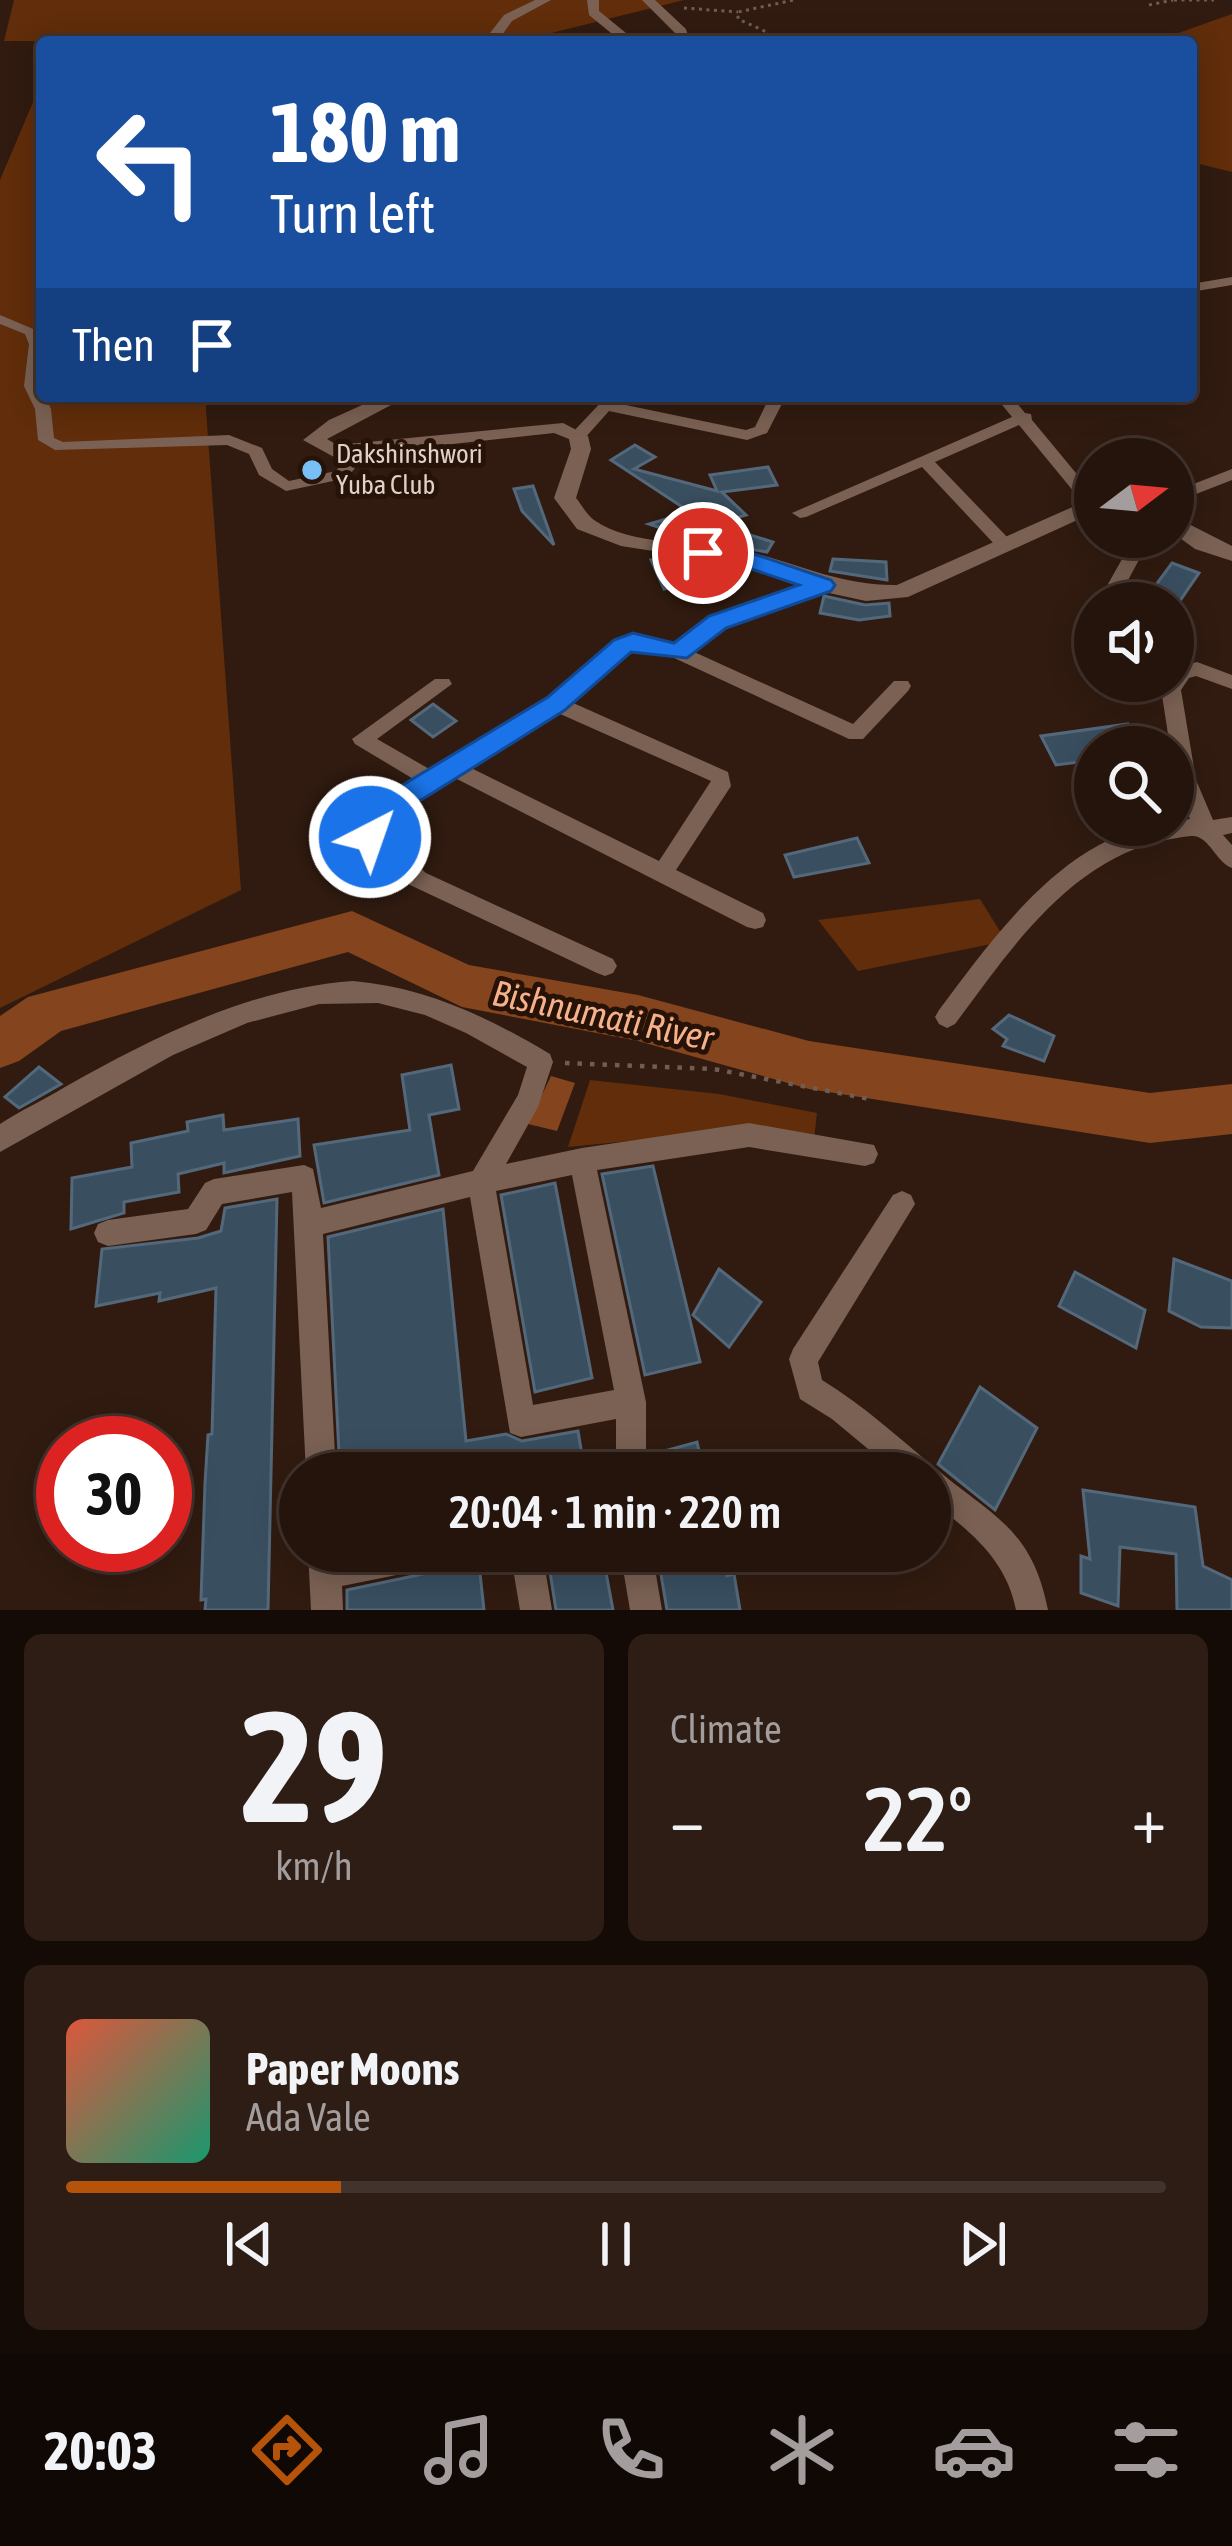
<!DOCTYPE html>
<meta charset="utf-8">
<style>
:root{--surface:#25140c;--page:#2d1d15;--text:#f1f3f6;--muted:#a39e9d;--line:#42332d;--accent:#b45309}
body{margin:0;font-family:"Asap Condensed",sans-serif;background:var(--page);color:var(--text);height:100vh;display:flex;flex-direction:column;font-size:45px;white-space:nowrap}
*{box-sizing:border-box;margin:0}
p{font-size:39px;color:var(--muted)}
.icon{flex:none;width:66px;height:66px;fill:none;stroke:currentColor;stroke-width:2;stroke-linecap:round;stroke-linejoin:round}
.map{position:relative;height:1610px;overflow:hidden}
.side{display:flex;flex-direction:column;gap:24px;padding:24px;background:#140b07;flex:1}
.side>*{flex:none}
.hud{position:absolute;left:36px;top:36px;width:1161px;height:366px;border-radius:12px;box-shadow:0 6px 30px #0003,0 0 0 3px var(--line);background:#1a4fa0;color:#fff;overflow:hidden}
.needle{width:78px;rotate:74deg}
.buttons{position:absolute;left:1074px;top:438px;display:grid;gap:24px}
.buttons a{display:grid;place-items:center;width:120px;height:120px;border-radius:50%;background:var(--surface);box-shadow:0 6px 30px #0003,0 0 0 3px var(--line);font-size:60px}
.speed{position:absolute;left:36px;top:1416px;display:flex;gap:24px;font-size:60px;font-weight:700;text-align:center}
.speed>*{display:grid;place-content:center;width:156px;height:156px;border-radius:50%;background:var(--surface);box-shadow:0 6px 30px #0003,0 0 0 3px var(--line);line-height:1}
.speed .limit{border:18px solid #d22;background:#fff;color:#111}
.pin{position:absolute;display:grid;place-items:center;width:102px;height:102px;color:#fff;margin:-51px;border:6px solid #fff;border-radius:50%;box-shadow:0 3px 12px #0007}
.me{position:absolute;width:132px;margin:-66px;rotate:41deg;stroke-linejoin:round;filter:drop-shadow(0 0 9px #0008)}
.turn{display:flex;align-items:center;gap:42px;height:252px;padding:0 36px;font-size:54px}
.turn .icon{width:156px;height:156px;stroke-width:2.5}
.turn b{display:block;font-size:84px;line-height:102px}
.then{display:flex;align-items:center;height:114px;padding:0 36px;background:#0003;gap:24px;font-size:45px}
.big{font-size:90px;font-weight:600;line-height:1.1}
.side .tile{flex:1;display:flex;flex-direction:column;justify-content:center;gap:18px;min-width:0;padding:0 42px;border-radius:18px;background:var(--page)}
.side .dial{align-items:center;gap:0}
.dial b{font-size:156px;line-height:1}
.song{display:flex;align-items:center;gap:36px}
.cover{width:144px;height:144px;border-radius:18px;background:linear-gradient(135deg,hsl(10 70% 55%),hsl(160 70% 35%))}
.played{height:12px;border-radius:6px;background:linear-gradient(90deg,var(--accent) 25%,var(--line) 25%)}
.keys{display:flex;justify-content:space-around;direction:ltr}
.heat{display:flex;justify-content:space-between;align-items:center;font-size:66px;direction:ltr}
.side .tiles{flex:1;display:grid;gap:24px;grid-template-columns:1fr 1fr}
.tile:last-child{grid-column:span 2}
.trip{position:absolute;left:279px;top:1452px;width:672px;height:120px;border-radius:60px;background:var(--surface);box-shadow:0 6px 30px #0003,0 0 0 3px var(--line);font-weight:600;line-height:120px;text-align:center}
.menu{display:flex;height:192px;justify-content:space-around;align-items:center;background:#0f0805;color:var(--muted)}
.menu .icon{width:84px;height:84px}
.menu .active{color:var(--accent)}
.menu b{font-size:54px;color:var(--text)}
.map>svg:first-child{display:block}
.green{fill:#612d0a}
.water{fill:#84441d}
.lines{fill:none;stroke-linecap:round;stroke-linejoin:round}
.river{fill:#84441d;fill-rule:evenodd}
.building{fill:#394f60;stroke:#53697b;stroke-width:3}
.path-far1{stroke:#6f5c52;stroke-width:3;stroke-dasharray:3 4.5;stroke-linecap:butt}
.path{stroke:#6f5c52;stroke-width:4.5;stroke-dasharray:4.5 8;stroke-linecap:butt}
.minor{fill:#7a6153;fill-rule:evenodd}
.tertiary{fill:#7a6153;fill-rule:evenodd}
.route{fill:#1a73e8;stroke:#114b97;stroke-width:3}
.poi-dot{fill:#78bff8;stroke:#261207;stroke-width:4.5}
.labels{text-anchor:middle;stroke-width:10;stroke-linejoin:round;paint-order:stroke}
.far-poi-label{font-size:27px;fill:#dfd1c9;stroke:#261207;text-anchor:start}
.water-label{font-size:36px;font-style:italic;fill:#f5b18c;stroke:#261207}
</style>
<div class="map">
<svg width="1232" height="1610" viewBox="0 0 1232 1610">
<rect width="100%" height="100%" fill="#311b10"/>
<g class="green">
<polygon points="14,0 684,0 515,42 4,41"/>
<polygon points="1232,14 1232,172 1191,162 1191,42 1153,42"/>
<polygon points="42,81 42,396 205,396 241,890 0,1008 0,180"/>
<polygon points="980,899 1006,941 858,971 818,920"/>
<polygon points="590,1080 719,1094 817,1113 814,1139 742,1130 568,1147"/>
</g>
<polygon class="water" points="551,1076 575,1083 557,1131 528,1124"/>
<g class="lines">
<polygon class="river" points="352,911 469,965 638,995 809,1041 1150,1093 1232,1084 1232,1134 1150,1143 809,1089 638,1041 462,1007 348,952 61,1031 19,1061 0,1068 0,1016 28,997"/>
</g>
<g class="building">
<polygon points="635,445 655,457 634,469 717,491 710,475 768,467 777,485 722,492 746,515 715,524 773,542 767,552 697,540 649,524 690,512 611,460"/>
<polygon points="533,486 554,545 522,511 514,489"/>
<polygon points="677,559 688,561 699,583 664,589 651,560"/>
<polygon points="833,559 886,562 887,580 830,571"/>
<polygon points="1172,563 1199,573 1177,605 1150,593"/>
<polygon points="824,596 865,605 889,603 890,616 859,620 820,613"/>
<polygon points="433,704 456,721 433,737 411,720"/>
<polygon points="1128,724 1141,747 1095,747 1095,760 1056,765 1041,736"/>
<polygon points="857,838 869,863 794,877 785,855"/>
<polygon points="1009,1015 1054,1036 1044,1061 1003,1046 1007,1039 993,1029"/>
<polygon points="451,1065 459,1109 429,1115 439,1175 324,1203 314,1145 410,1130 402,1075"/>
<polygon points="39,1067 61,1084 19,1108 5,1097"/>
<polygon points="223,1115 224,1130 298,1119 300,1156 224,1173 224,1163 178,1174 179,1192 124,1202 124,1213 71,1229 72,1178 132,1167 131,1143 188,1131 187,1122"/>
<polygon points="653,1166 700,1362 645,1375 602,1174"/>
<polygon points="555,1183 592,1378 535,1392 501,1195"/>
<polygon points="277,1199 268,1610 205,1610 206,1599 201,1600 205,1483 208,1435 212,1434 216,1288 159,1301 160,1293 96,1306 102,1249 198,1238 221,1231 225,1208"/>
<polygon points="443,1209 466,1441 506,1434 522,1441 578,1431 585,1473 340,1473 328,1237"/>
<polygon points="1174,1259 1232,1281 1232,1328 1201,1327 1169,1311"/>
<polygon points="719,1269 761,1302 729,1347 693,1315"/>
<polygon points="1075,1272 1145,1310 1136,1348 1059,1306"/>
<polygon points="980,1387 1037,1428 995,1510 938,1464"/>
<polygon points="697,1442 704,1473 650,1473 650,1455"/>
<polygon points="1083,1490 1195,1507 1203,1566 1232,1580 1232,1610 1177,1610 1176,1554 1120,1547 1118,1606 1081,1593 1081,1556 1090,1559"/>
<polygon points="557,1551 602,1551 613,1610 556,1610 547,1553"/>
<polygon points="657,1551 721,1551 727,1576 734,1574 740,1610 667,1610"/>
<polygon points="478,1555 484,1610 347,1610 347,1590 437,1571 453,1560"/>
</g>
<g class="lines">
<g class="path-far1">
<polyline points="1174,0 1214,0"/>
<polyline points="1149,5 1173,0"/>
<polyline points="684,8 738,12"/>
<polyline points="763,42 769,33 738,19 738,12 794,0"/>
</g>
<polyline class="path" points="565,1063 714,1069 870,1099"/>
<g class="minor">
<polygon points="1232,277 1232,285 1191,292 1191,284"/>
<polygon points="0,315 38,331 42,341 40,386 51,409 54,438 63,442 229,435 262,448 272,469 289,481 336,471 357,445 369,445 371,448 347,478 286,491 259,475 249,454 227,445 55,450 38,440 35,409 24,386 29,344 25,334 0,324"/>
<polygon points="607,396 621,396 616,403 746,430 755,427 770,396 786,396 767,433 747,440 609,411 584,439 572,439 572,433"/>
<polygon points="995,396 1011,396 1025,413 1031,414 1032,420 1095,496 1095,510 1088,509 1019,425 935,462 1009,539 1009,547 997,547 922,467 806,517 800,518 792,513 1012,417"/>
<polygon points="1232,469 1232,480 1173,503 1173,492"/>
<polygon points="1132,550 1141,556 1126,584 1128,603 1110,603 1108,584 1126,552"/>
<path d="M823 579 832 585 829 589 725 626 692 651 853 724 894 681H908L911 686 908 691 863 739H849L672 657 635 648 571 702 728 772 731 786 676 870 763 913 766 920 763 927 755 929 747 927 453 777 383 820 381 834 426 873 613 959 617 966 613 973 605 976 597 973 410 885 362 843 359 837 366 810 415 780 355 744 352 739 435 679H449L452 684 377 739 431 770 550 699 626 637 633 635 675 645 711 618ZM558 713 711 781 659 861 469 767Z"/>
<path d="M1197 662 1232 675V689L1196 676 1189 678 1181 690 1196 780 1213 820 1232 817V833L1223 835 1232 845V868C1217 862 1212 843 1198 837 1191 834 1179 838 1171 839 1072 856 1010 950 955 1024L947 1028 939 1024 935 1017 939 1010C993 938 1072 825 1173 825V822L1190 819 1175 780 1173 747H1170L1161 689 1166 681H1173L1175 668Z"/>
<path d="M353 981C425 987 488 1017 550 1054L553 1062 538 1107 506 1164 582 1148 749 1123 874 1145 878 1154 874 1163 865 1166 749 1147 597 1170 646 1402V1473H616V1419L521 1437 510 1433 470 1197 323 1234 336 1473H306L292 1192 222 1204 206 1230 196 1234 108 1246 98 1242 94 1233 98 1224 108 1220 188 1209 205 1183 214 1179 304 1165 313 1169 321 1208 473 1171 518 1095 527 1067 466 1033 425 1015 378 1003 319 1004 247 1023 173 1055 0 1152V1124C21 1110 44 1100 65 1087 154 1037 250 988 353 981ZM572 1175 614 1390 533 1405 496 1191Z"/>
<path d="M902 1191 911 1195 915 1204 818 1362 822 1380C863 1405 898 1437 934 1467 991 1516 1032 1527 1048 1610H1016C1006 1558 969 1531 930 1500V1473H897L832 1419 800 1399 789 1359 793 1349 893 1195Z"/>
<polygon points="308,1551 340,1551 340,1555 359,1551 452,1551 447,1562 436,1567 342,1586 343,1610 311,1610"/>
<polygon points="510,1551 542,1551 552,1610 520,1610"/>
<polygon points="620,1551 652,1551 662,1610 630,1610"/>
</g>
<g class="tertiary">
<polygon points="535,0 551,0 512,21 497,42 483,42 504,15"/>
<polygon points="587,0 599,0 599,11 637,42 622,42 589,15"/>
<polygon points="642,0 655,0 686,29 690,42 676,42 675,33"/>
<path d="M382 396H408L327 439 337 445 563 423 588 436 591 449 576 498C581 504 587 515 594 520 633 547 696 540 741 550 795 562 839 586 897 585L1095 497V512L908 597 866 601 815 590 737 564 621 546 577 529 554 498 571 449 569 439 554 433 334 457 303 440 329 420Z"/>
<polygon points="1173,516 1232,546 1232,561 1195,549 1173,533"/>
</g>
</g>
<polygon class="route" points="703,545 748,552 831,580 835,585 831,591 726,628 687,658 631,652 565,710 386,822 380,845 360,845 356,837 363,809 548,697 614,640 633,633 674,643 709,616 799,585 737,564 695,558 692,553"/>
<circle class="poi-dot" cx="312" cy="470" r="12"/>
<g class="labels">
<g class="far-poi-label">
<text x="336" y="463">Dakshinshwori<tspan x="336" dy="31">Yuba Club</tspan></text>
</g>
<g class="water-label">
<text transform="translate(603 1015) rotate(12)" y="13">Bishnumati River</text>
</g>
</g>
</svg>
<div class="buttons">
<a><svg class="needle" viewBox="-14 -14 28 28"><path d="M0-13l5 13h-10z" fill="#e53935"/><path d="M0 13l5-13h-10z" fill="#a39e9d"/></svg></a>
<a><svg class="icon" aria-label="sound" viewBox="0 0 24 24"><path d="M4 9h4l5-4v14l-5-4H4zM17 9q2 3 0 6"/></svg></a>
<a><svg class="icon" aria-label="search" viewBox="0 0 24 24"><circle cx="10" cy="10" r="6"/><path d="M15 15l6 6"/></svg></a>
</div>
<div class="speed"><div class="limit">30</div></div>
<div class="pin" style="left:703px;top:553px;background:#d93025"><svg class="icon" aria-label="arrive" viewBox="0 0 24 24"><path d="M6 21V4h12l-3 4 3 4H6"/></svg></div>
<svg class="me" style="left:370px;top:837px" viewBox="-20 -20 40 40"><circle r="17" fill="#1a73e8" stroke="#fff" stroke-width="3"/><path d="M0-11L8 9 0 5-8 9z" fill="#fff"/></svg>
<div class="trip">20:04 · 1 min · 220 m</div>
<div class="hud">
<div class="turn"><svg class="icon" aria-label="left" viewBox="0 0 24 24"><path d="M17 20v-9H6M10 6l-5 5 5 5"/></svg><div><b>180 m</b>Turn left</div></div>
<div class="then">Then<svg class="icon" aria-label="arrive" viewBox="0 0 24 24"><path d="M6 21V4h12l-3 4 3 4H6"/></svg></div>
</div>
</div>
<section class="side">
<div class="tiles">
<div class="tile dial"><b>29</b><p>km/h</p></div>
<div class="tile"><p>Climate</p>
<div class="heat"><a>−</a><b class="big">22°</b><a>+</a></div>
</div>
<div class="tile">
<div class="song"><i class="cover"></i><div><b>Paper Moons</b><p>Ada Vale</p></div></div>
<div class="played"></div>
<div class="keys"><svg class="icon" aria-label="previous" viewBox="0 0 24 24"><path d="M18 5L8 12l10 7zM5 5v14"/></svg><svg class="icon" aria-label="pause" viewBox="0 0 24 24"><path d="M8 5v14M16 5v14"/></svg><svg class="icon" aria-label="next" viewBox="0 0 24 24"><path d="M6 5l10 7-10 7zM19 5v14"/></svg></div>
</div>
</div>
</section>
<nav class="menu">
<b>20:03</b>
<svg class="icon active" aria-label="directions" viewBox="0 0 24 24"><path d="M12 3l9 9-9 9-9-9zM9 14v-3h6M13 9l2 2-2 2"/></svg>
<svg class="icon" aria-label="music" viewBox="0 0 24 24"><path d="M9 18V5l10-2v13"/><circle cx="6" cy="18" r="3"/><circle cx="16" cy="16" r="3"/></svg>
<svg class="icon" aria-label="phone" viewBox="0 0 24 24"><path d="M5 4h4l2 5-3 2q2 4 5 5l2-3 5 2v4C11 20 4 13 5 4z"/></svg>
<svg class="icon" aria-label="climate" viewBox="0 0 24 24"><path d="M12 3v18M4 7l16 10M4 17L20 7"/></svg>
<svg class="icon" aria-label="car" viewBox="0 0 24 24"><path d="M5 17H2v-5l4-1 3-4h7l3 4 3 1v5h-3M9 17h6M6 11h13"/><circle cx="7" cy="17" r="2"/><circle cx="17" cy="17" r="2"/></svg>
<svg class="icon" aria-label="filters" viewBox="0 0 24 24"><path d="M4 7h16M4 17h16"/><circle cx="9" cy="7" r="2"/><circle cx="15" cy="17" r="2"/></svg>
</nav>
